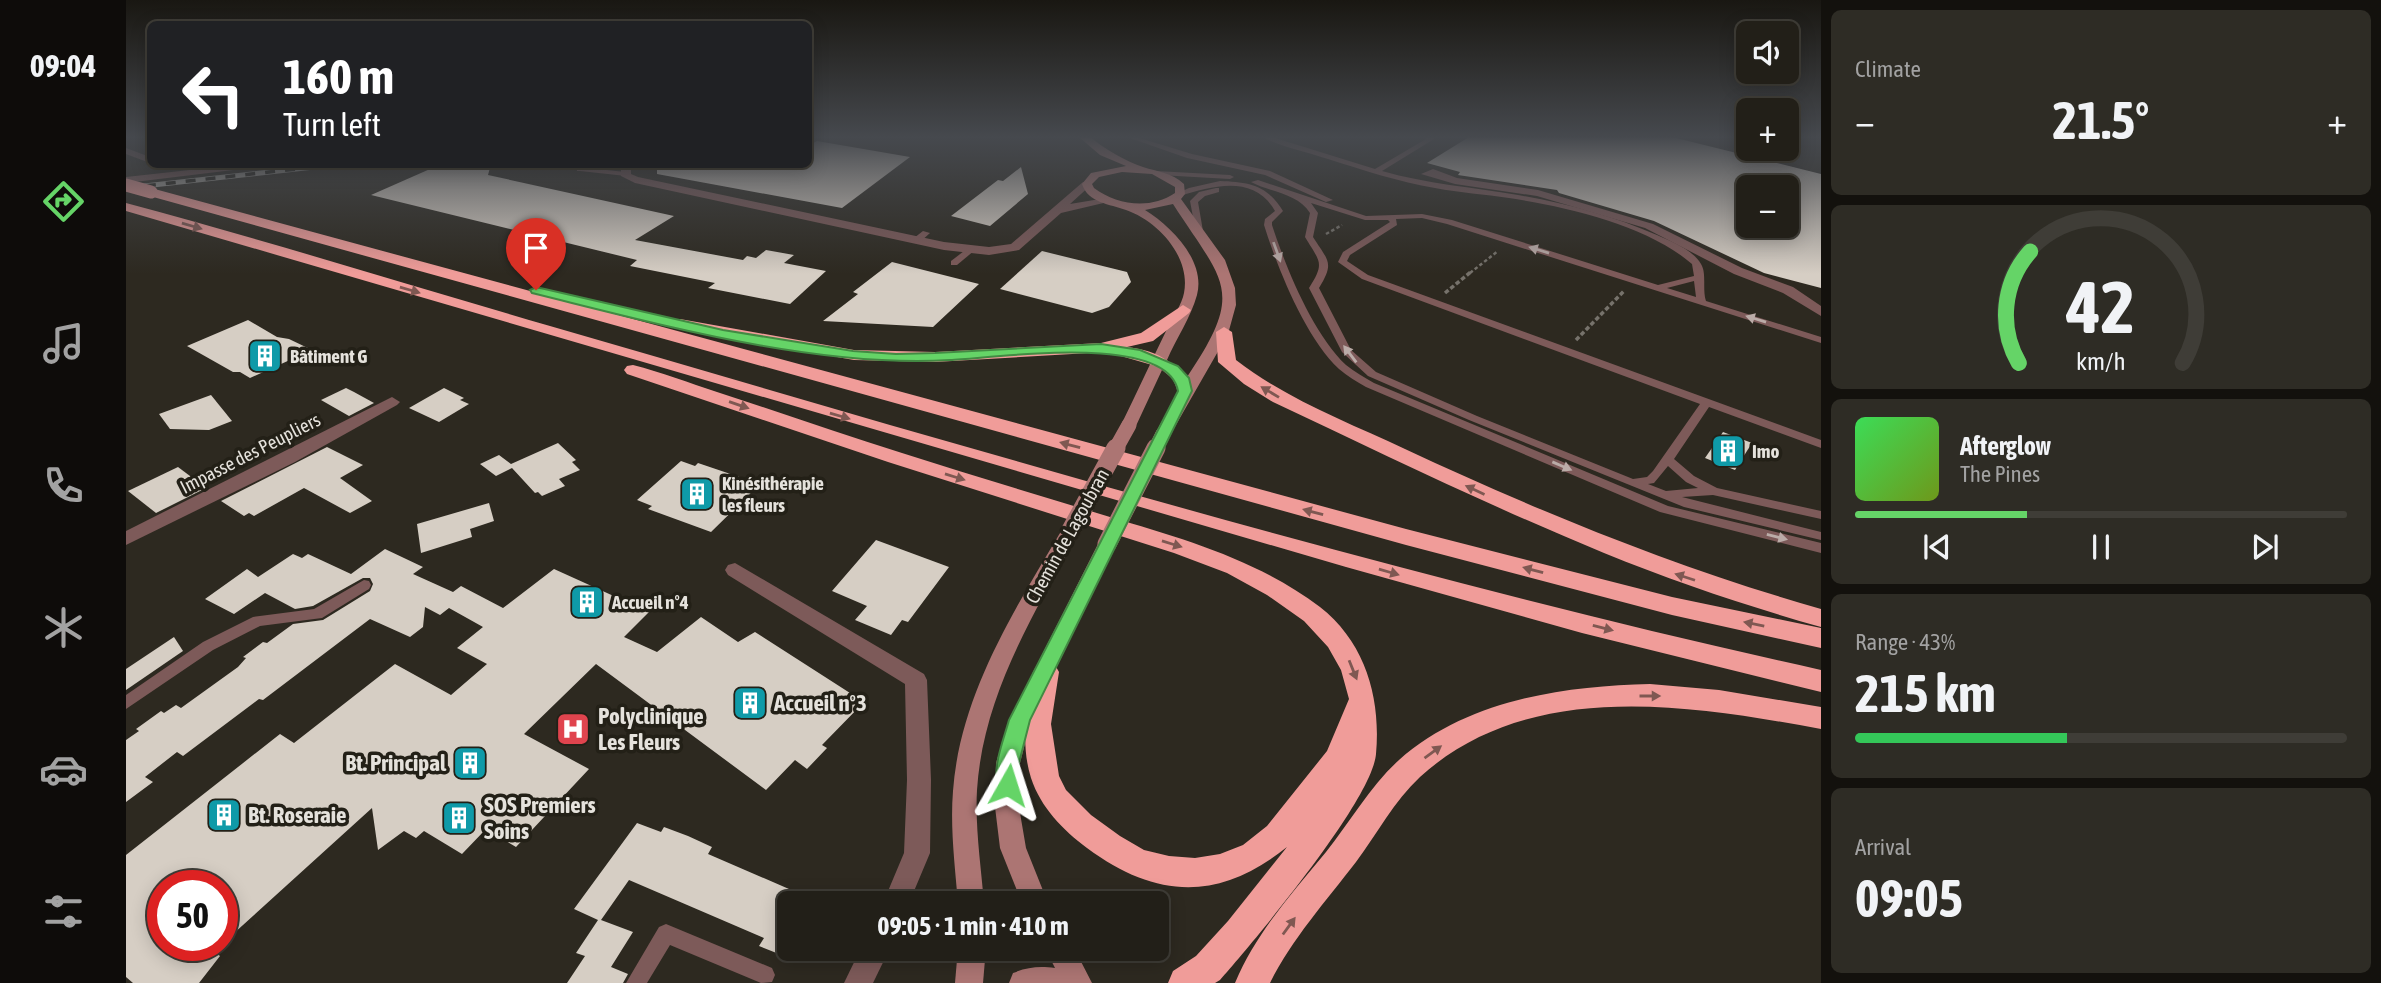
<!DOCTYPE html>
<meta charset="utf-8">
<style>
:root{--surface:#221f18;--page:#2e2c25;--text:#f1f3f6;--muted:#a2a2a2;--line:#3f3d37;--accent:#65d467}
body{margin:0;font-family:"Asap Condensed",sans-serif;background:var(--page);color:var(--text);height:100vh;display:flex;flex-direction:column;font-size:26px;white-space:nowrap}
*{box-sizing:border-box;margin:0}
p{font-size:23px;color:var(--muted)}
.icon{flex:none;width:38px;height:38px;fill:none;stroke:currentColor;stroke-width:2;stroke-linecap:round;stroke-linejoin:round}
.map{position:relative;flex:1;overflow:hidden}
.side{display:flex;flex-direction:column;gap:10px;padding:10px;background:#13110d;width:560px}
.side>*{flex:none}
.hud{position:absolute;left:21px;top:21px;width:665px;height:147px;border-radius:10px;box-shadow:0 4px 18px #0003,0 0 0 2px var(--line);background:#202124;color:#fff;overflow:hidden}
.controls{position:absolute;left:1610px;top:21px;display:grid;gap:14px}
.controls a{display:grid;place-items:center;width:63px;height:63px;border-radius:10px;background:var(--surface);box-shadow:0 4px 18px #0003,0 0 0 2px var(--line);font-size:35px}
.speed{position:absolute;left:21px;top:870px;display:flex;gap:14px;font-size:35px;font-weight:700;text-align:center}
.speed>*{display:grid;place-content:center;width:91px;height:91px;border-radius:50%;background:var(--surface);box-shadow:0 4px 18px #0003,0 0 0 2px var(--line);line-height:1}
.speed .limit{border:10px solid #d22;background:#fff;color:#111}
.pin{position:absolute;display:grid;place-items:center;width:60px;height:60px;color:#fff;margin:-72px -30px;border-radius:50% 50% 50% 0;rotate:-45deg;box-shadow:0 0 7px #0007}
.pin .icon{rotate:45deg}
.me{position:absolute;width:77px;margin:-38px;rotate:6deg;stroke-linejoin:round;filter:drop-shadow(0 0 5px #0008)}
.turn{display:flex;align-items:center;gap:24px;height:147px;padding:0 21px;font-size:32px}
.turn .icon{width:91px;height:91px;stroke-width:2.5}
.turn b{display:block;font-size:49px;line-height:60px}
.big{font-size:52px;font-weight:700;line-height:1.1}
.side .widget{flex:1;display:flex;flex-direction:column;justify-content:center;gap:10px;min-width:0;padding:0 24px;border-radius:10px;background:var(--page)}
.side .dial{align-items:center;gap:0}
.dial svg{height:182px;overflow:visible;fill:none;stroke:var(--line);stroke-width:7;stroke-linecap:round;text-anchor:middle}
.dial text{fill:var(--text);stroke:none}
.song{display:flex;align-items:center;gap:21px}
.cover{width:84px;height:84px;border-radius:10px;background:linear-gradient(135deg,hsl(130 70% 55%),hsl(80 70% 35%))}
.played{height:7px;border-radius:4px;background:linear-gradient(90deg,var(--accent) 35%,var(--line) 35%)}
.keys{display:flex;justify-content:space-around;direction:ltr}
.heat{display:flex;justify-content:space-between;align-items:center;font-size:38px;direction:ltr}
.charge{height:10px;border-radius:5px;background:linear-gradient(90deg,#34c759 43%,var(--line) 0)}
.trip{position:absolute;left:651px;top:891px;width:392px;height:70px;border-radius:10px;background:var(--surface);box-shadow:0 4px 18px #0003,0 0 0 2px var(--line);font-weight:700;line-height:70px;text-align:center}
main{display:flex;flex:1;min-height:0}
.dock{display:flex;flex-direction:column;width:126px;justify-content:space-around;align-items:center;background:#0e0c0a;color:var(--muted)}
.dock .icon{width:49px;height:49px}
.dock .active{color:var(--accent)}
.dock b{font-size:32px;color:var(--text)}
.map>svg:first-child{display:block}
.building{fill:#d6cec4;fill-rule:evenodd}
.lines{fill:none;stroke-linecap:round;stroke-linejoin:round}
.path-far1{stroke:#76726b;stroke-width:2.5;stroke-dasharray:3.5 2.5;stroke-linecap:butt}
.path{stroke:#76726b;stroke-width:3.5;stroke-dasharray:4.5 2.5;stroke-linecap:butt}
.service{fill:#7d5a59;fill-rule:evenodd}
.pedestrian{fill:#7d5a59;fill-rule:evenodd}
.minor{fill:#7d5a59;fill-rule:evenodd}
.secondary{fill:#ac7573;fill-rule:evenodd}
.motorway{fill:#f09c99;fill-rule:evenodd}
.rail-casing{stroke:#aaa7a0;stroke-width:5}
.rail{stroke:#232017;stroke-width:3.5;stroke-dasharray:10;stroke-linecap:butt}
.secondary-bridge-far1{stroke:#ac7573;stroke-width:15}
.secondary-bridge{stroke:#ac7573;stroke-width:19}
.motorway-bridge{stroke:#f09c99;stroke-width:13}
.oneway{fill:#7f5852}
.oneway2{fill:#bbaca8}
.route{fill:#65d467;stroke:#428a43;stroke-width:2}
.labels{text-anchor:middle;stroke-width:7;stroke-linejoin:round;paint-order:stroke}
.poi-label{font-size:19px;font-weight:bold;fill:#e5e2dc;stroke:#232017;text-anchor:start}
.street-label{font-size:19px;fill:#e5e2dc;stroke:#232017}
.near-poi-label{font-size:23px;font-weight:bold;fill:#e5e2dc;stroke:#232017;text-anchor:start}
</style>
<main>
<nav class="dock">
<b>09:04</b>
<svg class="icon active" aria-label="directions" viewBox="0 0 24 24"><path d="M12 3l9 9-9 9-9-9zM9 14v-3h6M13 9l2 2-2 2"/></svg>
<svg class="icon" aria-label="music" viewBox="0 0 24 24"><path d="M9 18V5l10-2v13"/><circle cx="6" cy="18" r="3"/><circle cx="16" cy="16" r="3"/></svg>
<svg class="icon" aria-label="phone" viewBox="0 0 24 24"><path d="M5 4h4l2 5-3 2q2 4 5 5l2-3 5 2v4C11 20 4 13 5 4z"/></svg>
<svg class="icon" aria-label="climate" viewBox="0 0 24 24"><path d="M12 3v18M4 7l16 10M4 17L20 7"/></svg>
<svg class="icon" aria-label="car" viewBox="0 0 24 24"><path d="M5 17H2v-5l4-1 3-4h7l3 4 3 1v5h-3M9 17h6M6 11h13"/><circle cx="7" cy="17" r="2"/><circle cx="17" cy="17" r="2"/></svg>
<svg class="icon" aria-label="filters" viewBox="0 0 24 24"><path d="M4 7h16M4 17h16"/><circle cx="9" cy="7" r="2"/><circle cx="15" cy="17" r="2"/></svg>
</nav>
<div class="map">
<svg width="1695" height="983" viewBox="0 0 1695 983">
<rect width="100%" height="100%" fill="#2d2920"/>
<g class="building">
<path d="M1343 137H1546L1695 174V288L1638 273 1528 221 1433 193 1431 190 1332 175 1334 172 1301 163ZM1622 187H1661V226H1622Z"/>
<polygon points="691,141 784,157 716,208 531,174 531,164 682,164 682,146"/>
<polygon points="333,164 365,164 362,175 548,216 509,240 617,260 621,256 630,258 640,250 668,255 658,263 700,271 664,304 582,288 589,283 504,266 511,260 245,195 304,169"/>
<polygon points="895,167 902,194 864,226 825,216 872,180 877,181"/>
<polygon points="916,251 1001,272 1005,282 983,307 966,313 874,289"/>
<polygon points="766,262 853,284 807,327 697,321 732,294 727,292"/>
<polygon points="122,320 151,337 163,339 186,350 124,378 114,372 107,372 61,346"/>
<polygon points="220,388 228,392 248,403 223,416 195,400"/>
<polygon points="318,388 338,398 334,400 343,404 313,422 283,408"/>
<polygon points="85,395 106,421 83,430 44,429 33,414"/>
<polygon points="1597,432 1626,443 1609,470 1579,458"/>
<polygon points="432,443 450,460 446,462 454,470 433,479 439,486 416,496 412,492 409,493 386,468 370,476 354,464 373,455 385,464"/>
<polygon points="201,447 237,465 214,478 246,501 224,513 178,488 128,516 123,513 118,516 95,501"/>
<polygon points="555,461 569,466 572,463 634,484 585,532 522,509 526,506 511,500"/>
<polygon points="52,467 80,488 30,513 2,491"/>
<polygon points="363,503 368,521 344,529 346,537 295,553 291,524"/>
<polygon points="750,540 823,567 782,622 776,620 765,635 729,620 741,606 706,591"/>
<polygon points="259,549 297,567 287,574 327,592 335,586 377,608 428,569 523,612 498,637 531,652 575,617 612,642 629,632 738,702 696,745 701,748 681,769 669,760 640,790 470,664 398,734 463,769 390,847 360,829 336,854 298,831 290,838 278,831 252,850 246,808 96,944 96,886 37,886 37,945 80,945 94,956 73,983 7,983 0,977 0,855 154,734 168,743 269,664 325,695 361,664 331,648 357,627 323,608 314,615 299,607 297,627 284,637 244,619 137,700 133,699 57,756 51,752 19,777 27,782 0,802 0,740 13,731 10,729 35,711 38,713 50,705 55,708 112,667 120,658 117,657 137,642 141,643 167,624 197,620 244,591 247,584 244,578 237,578 187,606 169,609 139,593 108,614 79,599 121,569 132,577 167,554 176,558 182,554 225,574"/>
<polygon points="48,637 57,651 0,690 0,669"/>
<polygon points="511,823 535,832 538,827 562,836 586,847 582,854 663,889 663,958 633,946 638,938 503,880 475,920 507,932 485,967 502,974 497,983 441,983 459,956 450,953 472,920 448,909"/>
</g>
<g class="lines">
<g class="path-far1">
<polyline points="1200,234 1216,225"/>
<polyline points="1344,273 1372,251"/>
</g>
<g class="path">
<polyline points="1319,293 1346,271"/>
<polyline points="1450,340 1498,291"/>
</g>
<g class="service">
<polygon points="1001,137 1010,137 1066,154 1144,171 1207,200 1200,202 1139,175 1061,158"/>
<path d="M1137 137H1146L1249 169 1300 139 1298 137H1308V139L1256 171C1301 184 1346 187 1392 195 1440 203 1487 216 1531 235 1545 241 1567 250 1575 264 1581 274 1576 289 1580 301L1695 337V343L1321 224 1296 218 1270 219 1271 225 1224 255 1221 261 1242 275 1695 440V448L1583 407 1548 459 1568 476 1591 488 1695 511V519L1587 495 1556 497 1695 532V540L1558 507 1343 420 1242 376 1216 352 1183 288C1200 262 1193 261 1179 237L1184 213C1172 193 1143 192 1125 182L1132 180 1240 216 1296 214 1326 220 1532 285 1568 276 1566 264C1521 225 1442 207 1383 198 1359 194 1334 193 1309 188 1273 182 1237 170 1202 159 1185 153 1149 145 1137 137ZM1185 203 1239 220H1262L1264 222 1217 252 1212 262 1236 279 1574 404 1527 471 1521 477 1507 479 1351 416 1250 372 1225 350 1193 288C1209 262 1202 261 1187 237L1192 213ZM1568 281 1570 297 1541 288ZM1542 466 1560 482 1572 488 1540 491 1522 484 1528 483Z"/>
<polygon points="451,167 500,172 504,174 500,176 454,171 451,171"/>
<polygon points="1030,171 1104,175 1108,177 1104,179 1033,175 1030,175"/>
<path d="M1094 181C1123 182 1141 185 1157 211L1146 222V225C1160 268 1187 334 1220 365 1229 372 1238 377 1248 383L1542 506 1695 543V553L1534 512 1240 387C1231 382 1221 376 1213 369 1179 337 1152 269 1138 225L1139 219 1149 211C1128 174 1087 186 1054 196L1050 194 1063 188Z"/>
<polygon points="1090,188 1093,188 1093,192 1079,196 1072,202 1077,231 1070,233 1064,201 1073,192"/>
<polygon points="797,231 804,233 794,242 788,242 788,238"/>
<polygon points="842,248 849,250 831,265 825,265 825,261"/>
<polygon points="238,580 243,581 245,585 243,589 196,618 134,626 87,650 0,709 0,695 77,642 127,617 188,609"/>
<polygon points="540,924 646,968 649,975 646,982 635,983 544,945 521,983 500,983 533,927"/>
</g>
<polygon class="pedestrian" points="1307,169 1331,178 1412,190 1527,224 1616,268 1667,287 1695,306 1695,316 1657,293 1608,274 1519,228 1411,196 1329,184 1295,174"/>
<g class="minor">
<polygon points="0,148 24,157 24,163 0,154"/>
<polygon points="118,164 158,164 0,183 0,177"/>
<polygon points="500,164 513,164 505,170 505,174 512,177 818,242 863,247 885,244 957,182 966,184 944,204 980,198 986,201 935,213 893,250 863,255 818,250 509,183 495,176 495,169"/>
<polygon points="266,397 274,402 271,405 169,462 0,545 0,531"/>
<polygon points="609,563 798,674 801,680 805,780 804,853 783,903 757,903 778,853 781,780 779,684 602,575 599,570 602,565"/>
<polygon points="735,948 764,948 747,983 718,983"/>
</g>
<g class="secondary">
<path d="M953 137H964C979 149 999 161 1017 167 1032 172 1045 172 1058 184L1059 194 1055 199 1099 260 1109 288 1110 305 1102 334 1043 437H1031L1029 434 1052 392 1047 379 1036 370 1009 428H997L995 425C1011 392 1026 360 1042 327 1047 317 1056 304 1058 293 1065 257 1032 221 1000 210 984 204 962 203 956 184L965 173 1000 166 974 155ZM996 172 1026 174 1049 187V193C1024 210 991 205 968 188L966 184 973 177ZM1047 204C1098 283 1120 290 1061 377L1041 360C1050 339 1065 317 1071 295 1080 261 1045 226 1019 210Z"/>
<path d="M944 526 951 528 953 532C908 613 857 695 851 790 849 828 855 866 858 903H832C829 866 824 828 827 791 834 694 889 609 937 528Z"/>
<polygon points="981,537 988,539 990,544 905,720 894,763 893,807 900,848 922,903 896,903 874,848 869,807 870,763 883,720 972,544 974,539"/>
<polygon points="832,948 860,948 857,983 829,983"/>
<path d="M919 948H948L966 983H883L887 973C902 967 913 966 929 968Z"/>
</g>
<g class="motorway">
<polygon points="25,188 1280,529 1546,597 1695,628 1695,648 1546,615 1280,545 20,195 18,192"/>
<path d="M0 203C142 241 283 285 424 326 845 448 1267 575 1695 670V692L1456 633 1220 567 0 211Z"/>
<path d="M1057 305 1065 310 1063 313 1027 341 1001 347C1015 349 1032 352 1042 362L1033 367 981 352 809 362 728 360 548 328 546 324 554 319 728 350 809 352 975 343 1015 333Z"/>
<path d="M1098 327 1106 332 1110 360C1160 399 1221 422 1279 449 1414 512 1551 568 1695 609V627C1621 606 1549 582 1478 553 1366 507 1257 454 1147 402L1118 384 1092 362 1090 332Z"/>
<path d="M507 365C535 372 563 383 591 392 653 412 714 434 776 453 845 475 915 496 984 517 1058 539 1132 560 1194 607 1240 643 1255 699 1250 754 1246 801 1129 940 1094 980L1089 983H1042L1047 971 1070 956 1102 921 1161 847C1093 902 1030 899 961 848 937 830 915 808 905 778 894 743 901 707 907 672L911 665 920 662 929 665 933 672 925 724 933 776 940 790 965 815 994 836 1018 850 1043 856 1069 858 1094 854 1117 845 1141 826 1201 751 1223 699 1215 670 1202 647 1178 621 1141 595 1101 573 1048 553 762 462 501 374 498 370 501 366Z"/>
<path d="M1524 684 1593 690 1695 707V729C1564 705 1403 678 1294 777 1268 801 1251 834 1230 862 1200 901 1166 939 1144 983H1109C1130 933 1166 893 1200 852 1224 822 1245 785 1273 760 1341 700 1437 686 1524 684Z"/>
</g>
<g class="rail-casing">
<polyline id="rail" points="0,188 215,164"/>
</g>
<use href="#rail" class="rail"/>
<g class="secondary-bridge-far1">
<polyline points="989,450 1003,425"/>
<polyline points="1029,450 1037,434"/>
</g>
<g class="secondary-bridge">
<polyline points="944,532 990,448"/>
<polyline points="981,544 1030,448"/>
</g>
<polyline class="motorway-bridge" points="0,185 25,192"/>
</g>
<defs><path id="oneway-solid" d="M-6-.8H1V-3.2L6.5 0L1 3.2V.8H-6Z" transform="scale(1.75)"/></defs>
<g class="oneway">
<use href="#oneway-solid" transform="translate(66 226) rotate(16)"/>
<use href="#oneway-solid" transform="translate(284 290) rotate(16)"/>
<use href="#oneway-solid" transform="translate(1144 392) rotate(-149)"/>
<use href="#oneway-solid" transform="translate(613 405) rotate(19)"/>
<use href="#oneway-solid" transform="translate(714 416) rotate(16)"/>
<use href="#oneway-solid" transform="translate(944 445) rotate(-165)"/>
<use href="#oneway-solid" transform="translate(829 477) rotate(17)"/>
<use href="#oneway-solid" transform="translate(1349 490) rotate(-155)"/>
<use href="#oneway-solid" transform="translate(1187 512) rotate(-165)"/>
<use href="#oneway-solid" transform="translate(1046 544) rotate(17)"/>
<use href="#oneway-solid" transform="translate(1407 570) rotate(-165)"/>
<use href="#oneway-solid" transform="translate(1263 572) rotate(16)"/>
<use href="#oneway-solid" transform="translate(1559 577) rotate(-162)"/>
<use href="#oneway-solid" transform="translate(1628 624) rotate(-168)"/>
<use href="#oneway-solid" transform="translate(1477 628) rotate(14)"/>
<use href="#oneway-solid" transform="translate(1227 670) rotate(68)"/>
<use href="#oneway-solid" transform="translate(1524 696)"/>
<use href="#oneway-solid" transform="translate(1307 752) rotate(-36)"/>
<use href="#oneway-solid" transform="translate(1163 926) rotate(-54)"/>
</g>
<g class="oneway2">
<use href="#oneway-solid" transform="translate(1413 250) rotate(-163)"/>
<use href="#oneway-solid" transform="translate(1151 252) rotate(70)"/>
<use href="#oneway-solid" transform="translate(1630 319) rotate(-163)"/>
<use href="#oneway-solid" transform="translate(1224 354) rotate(-127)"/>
<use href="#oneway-solid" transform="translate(1436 466) rotate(23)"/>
<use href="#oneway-solid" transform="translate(1651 537) rotate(14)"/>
</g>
<linearGradient id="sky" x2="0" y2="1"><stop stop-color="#191712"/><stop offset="0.5" stop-color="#46494e"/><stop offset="1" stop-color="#46494e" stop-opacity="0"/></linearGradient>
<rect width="1695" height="274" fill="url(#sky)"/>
<path class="route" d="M410 287 597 330 727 351 770 354 809 353 975 344 1014 350 1052 366 1063 378 1066 391 904 720 893 763V785L889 792 882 795 874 792C864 771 877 742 883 720L1052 391C1041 332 871 358 824 360 690 368 536 325 406 293L404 290Z"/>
<defs>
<g id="building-square" transform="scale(1.75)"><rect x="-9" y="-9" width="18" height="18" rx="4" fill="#0f9aa8" stroke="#232017"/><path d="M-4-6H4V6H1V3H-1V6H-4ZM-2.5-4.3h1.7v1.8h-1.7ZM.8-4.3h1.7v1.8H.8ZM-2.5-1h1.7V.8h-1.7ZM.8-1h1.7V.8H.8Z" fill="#fff"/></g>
<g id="hospital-square" transform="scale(1.75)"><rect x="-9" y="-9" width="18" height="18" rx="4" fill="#e0444e" stroke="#232017"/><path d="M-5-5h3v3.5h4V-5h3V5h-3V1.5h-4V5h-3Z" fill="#fff"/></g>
</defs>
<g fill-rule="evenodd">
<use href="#building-square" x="139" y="356"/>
<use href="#building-square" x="1602" y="451"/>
<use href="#building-square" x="571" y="494"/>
<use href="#building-square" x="461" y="602"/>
<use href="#building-square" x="624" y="703"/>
<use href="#hospital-square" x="447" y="729"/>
<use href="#building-square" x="344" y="763"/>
<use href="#building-square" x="98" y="815"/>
<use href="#building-square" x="333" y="818"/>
</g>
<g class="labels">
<g class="poi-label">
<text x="164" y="363">Bâtiment G</text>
<text x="1626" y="458">Imo</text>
<text x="596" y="490">Kinésithérapie<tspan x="596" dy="22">les fleurs</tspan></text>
<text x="486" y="609">Accueil n°4</text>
</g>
<g class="street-label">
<text transform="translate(124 453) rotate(-27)" y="7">Impasse des Peupliers</text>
<text transform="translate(941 536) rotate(-61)" y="7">Chemin de Lagoubran</text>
</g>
<g class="near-poi-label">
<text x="648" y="711">Accueil n°3</text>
<text x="472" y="724">Polyclinique<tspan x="472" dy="26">Les Fleurs</tspan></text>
<text x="320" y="771" text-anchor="end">Bt. Principal</text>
<text x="358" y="813">SOS Premiers<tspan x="358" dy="26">Soins</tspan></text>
<text x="122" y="823">Bt. Roseraie</text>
</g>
</g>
</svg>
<div class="controls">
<a><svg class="icon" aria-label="sound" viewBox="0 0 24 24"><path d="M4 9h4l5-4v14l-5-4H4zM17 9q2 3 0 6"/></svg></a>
<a>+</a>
<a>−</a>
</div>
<div class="speed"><div class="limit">50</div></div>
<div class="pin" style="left:410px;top:290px;background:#d93025"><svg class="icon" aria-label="arrive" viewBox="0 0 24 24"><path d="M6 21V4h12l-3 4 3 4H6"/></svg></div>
<svg class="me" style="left:882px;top:785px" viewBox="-20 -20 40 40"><path d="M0-17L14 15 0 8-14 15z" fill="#65d467" stroke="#fff" stroke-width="4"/></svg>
<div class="trip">09:05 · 1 min · 410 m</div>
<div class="hud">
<div class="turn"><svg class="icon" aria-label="left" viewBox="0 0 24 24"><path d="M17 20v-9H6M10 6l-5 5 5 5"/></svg><div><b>160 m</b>Turn left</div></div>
</div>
</div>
<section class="side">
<div class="widget"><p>Climate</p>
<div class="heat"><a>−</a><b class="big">21.5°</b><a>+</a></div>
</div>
<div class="widget dial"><svg viewBox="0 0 100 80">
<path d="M14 69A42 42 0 1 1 86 69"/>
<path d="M14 69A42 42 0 0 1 19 20" stroke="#65d467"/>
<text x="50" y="56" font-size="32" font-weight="700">42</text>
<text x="50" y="72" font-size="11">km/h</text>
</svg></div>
<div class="widget">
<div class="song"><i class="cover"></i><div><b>Afterglow</b><p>The Pines</p></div></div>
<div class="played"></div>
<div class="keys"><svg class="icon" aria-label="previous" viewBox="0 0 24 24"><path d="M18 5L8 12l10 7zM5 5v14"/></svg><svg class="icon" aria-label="pause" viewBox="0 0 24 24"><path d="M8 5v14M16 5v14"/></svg><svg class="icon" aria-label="next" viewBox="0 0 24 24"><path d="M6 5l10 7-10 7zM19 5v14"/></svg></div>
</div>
<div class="widget"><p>Range · 43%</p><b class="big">215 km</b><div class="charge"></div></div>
<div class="widget"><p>Arrival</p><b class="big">09:05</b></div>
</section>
</main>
